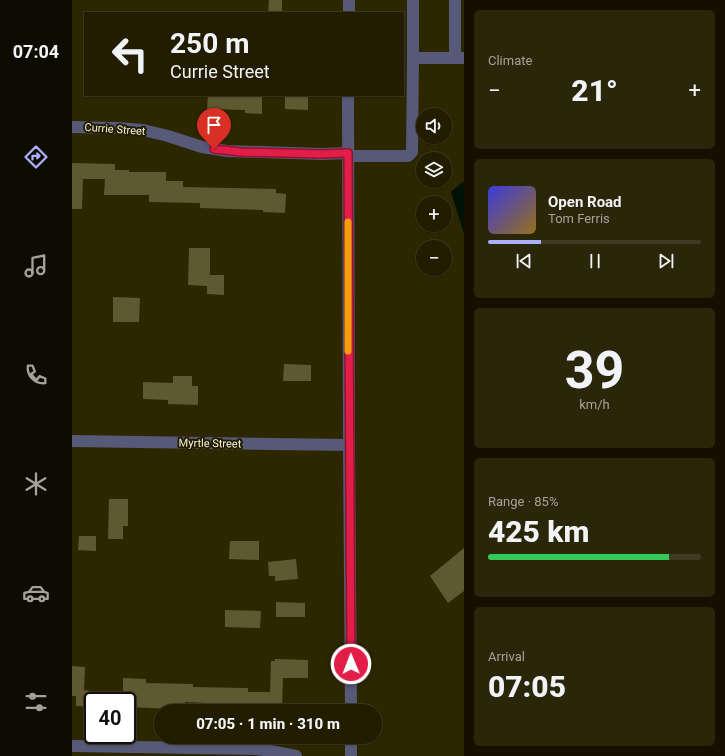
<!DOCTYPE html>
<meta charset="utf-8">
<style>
:root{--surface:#221d00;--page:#2a260a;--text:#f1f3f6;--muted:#a2a299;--line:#3f3b22;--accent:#aab0fb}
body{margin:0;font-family:Roboto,sans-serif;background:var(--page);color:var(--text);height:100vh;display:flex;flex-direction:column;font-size:15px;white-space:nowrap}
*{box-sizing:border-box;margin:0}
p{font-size:13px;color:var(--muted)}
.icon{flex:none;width:22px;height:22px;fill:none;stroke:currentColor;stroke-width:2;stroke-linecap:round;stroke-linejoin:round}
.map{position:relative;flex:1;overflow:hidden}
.side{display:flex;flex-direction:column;gap:10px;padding:10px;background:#131000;width:261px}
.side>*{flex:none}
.banner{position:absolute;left:12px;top:12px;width:320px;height:84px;border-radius:0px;box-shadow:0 1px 3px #0004,0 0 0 1px var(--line);background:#221d00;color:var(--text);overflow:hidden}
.controls{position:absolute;left:344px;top:108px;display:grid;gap:8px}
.controls a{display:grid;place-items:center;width:36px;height:36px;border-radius:50%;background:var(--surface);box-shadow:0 1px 3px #0004,0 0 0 1px var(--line);font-size:20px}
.speed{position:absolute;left:12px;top:692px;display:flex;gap:8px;font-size:20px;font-weight:700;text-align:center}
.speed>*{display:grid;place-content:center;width:52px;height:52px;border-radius:50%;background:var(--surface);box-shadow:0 1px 3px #0004,0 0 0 1px var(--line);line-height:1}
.speed .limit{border:2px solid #111;border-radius:6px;background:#fff;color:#111}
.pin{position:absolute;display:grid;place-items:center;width:34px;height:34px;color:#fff;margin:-41px -17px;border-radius:50% 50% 50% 0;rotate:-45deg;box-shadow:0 0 4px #0007}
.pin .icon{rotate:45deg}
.me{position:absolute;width:44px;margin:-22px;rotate:359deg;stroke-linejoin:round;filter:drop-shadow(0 0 3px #0008)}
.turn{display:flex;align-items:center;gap:14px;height:84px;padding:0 20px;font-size:18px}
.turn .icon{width:52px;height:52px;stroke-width:2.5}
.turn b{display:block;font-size:28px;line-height:34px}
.big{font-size:30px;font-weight:800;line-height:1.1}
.side .card{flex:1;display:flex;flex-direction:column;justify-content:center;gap:6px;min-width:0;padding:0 14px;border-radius:6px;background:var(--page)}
.side .dial{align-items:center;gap:0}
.dial b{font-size:52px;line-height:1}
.song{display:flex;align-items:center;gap:12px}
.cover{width:48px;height:48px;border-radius:6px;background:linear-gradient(135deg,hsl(240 70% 55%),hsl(40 70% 35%))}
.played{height:4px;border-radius:2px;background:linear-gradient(90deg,var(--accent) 25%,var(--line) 25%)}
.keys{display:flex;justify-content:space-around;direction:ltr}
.heat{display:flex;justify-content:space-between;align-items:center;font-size:22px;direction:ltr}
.charge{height:6px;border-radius:3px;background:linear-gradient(90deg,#34c759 85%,var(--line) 0)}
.trip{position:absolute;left:82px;top:704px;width:228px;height:40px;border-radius:20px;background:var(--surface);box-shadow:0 1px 3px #0004,0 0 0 1px var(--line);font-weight:800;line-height:40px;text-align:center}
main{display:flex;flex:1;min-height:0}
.tab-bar{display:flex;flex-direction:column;width:72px;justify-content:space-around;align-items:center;background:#0e0c00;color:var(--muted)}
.tab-bar .icon{width:28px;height:28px}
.tab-bar .active{color:var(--accent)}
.tab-bar b{font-size:18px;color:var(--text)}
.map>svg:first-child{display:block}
.water{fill:#001206}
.building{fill:#5f5931}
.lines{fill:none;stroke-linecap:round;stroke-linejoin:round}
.minor{stroke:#575979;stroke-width:12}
.route-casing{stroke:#92132f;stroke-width:10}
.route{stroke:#e11d48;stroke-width:7}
.slow{stroke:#f59e0b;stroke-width:7}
.labels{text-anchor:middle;stroke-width:4;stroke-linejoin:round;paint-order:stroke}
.street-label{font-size:11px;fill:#f6f3dd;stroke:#221d01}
</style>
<main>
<nav class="tab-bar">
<b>07:04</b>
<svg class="icon active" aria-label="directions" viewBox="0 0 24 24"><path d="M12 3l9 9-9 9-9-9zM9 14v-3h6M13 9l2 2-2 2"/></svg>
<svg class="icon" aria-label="music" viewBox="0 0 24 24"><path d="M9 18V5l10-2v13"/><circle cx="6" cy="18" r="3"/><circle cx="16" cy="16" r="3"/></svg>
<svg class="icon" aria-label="phone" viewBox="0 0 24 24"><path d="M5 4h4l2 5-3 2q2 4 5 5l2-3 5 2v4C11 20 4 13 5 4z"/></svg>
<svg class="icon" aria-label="climate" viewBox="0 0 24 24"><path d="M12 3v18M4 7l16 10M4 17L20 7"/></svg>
<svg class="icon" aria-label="car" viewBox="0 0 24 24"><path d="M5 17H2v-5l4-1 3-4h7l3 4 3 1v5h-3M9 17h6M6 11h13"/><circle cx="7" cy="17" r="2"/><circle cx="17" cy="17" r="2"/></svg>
<svg class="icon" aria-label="filters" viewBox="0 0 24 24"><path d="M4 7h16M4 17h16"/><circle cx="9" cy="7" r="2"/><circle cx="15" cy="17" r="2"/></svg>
</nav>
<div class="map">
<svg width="392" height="756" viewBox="0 0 392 756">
<rect width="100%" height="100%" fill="#2d2700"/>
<polygon class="water" points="392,181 392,234 379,192"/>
<g class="building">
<polygon points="197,0 210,0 210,13 196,13"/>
<polygon points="136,95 190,95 190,114 173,113 173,110 135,109"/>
<polygon points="213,95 236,95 236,110 213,109"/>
<polygon points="0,163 43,164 43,170 57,170 57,172 94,172 94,181 111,181 111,187 204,189 204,193 214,194 213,213 191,212 191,210 128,208 128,203 77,202 77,195 32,195 33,179 11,179 10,209 0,209"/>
<polygon points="117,248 138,248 138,275 152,275 152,295 135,294 135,286 116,285"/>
<polygon points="41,297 68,298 67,322 41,322"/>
<polygon points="212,364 239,365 239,381 211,381"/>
<polygon points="101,376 120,376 120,386 126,386 126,405 96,404 96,400 71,399 71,382 101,383"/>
<polygon points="37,499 56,499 56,526 51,526 51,539 36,539"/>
<polygon points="7,536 24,536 24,551 6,550"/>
<polygon points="158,541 187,541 187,560 157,559"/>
<polygon points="392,548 392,591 376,603 358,576"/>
<polygon points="224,559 226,579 203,581 203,576 197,576 196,562"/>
<polygon points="204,602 233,603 233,617 204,617"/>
<polygon points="153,610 189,611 188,628 153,627"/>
<polygon points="203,659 236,660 236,678 211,678 210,709 176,708 176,711 161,711 161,709 136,709 136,703 113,702 113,706 102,706 102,709 55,707 55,701 51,701 51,678 74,679 74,683 121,684 121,687 176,688 176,692 198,692 199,661 203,661"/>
<polygon points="0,666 13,667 12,690 19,691 19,707 4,706 4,696 0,696"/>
</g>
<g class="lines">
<g class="minor">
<polyline points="341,0 341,58 392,58"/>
<polyline points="277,13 277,0"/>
<polyline points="383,58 383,0"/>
<polyline points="276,95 277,445 279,711"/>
<polyline points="0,127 46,128 71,130 96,136 130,147 155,151 249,154 276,153"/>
<polyline points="276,156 336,156 340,152 341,58"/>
<polyline points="0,441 277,445"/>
<polyline points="279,737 279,756"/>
<polyline points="0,746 183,749 193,750 224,756"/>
</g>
</g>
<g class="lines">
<g class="route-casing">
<polyline id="route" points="142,149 169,152 249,154 276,153 279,664"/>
</g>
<use href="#route" class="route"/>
<polyline class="slow" points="276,222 276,351"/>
</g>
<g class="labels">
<g class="street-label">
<text transform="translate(43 129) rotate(4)" y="4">Currie Street</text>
<text transform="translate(138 443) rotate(1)" y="4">Myrtle Street</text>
</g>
</g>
</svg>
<div class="controls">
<a><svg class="icon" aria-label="sound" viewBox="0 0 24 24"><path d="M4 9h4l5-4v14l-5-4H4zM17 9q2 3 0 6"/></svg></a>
<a><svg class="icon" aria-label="layers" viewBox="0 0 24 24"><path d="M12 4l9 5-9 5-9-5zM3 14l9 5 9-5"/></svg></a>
<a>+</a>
<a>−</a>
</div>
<div class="speed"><div class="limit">40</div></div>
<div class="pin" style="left:142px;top:149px;background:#d93025"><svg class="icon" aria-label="arrive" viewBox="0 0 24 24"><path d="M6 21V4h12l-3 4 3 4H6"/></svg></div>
<svg class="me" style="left:279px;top:664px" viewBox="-20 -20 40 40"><circle r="17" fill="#e11d48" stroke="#fff" stroke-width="3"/><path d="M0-11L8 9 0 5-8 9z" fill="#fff"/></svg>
<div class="trip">07:05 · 1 min · 310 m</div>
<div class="banner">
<div class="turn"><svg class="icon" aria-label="left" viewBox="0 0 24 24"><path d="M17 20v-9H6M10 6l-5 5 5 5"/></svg><div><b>250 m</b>Currie Street</div></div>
</div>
</div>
<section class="side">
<div class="card"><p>Climate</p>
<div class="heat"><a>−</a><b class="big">21°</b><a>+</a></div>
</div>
<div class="card">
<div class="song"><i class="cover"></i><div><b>Open Road</b><p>Tom Ferris</p></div></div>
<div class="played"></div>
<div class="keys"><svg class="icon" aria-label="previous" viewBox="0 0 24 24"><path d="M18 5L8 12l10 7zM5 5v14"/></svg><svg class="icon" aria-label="pause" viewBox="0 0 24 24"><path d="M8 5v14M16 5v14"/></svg><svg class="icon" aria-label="next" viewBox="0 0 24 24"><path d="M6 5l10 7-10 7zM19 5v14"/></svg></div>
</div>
<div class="card dial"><b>39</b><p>km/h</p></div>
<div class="card"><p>Range · 85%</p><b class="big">425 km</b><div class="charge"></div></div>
<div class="card"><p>Arrival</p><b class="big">07:05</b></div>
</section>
</main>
